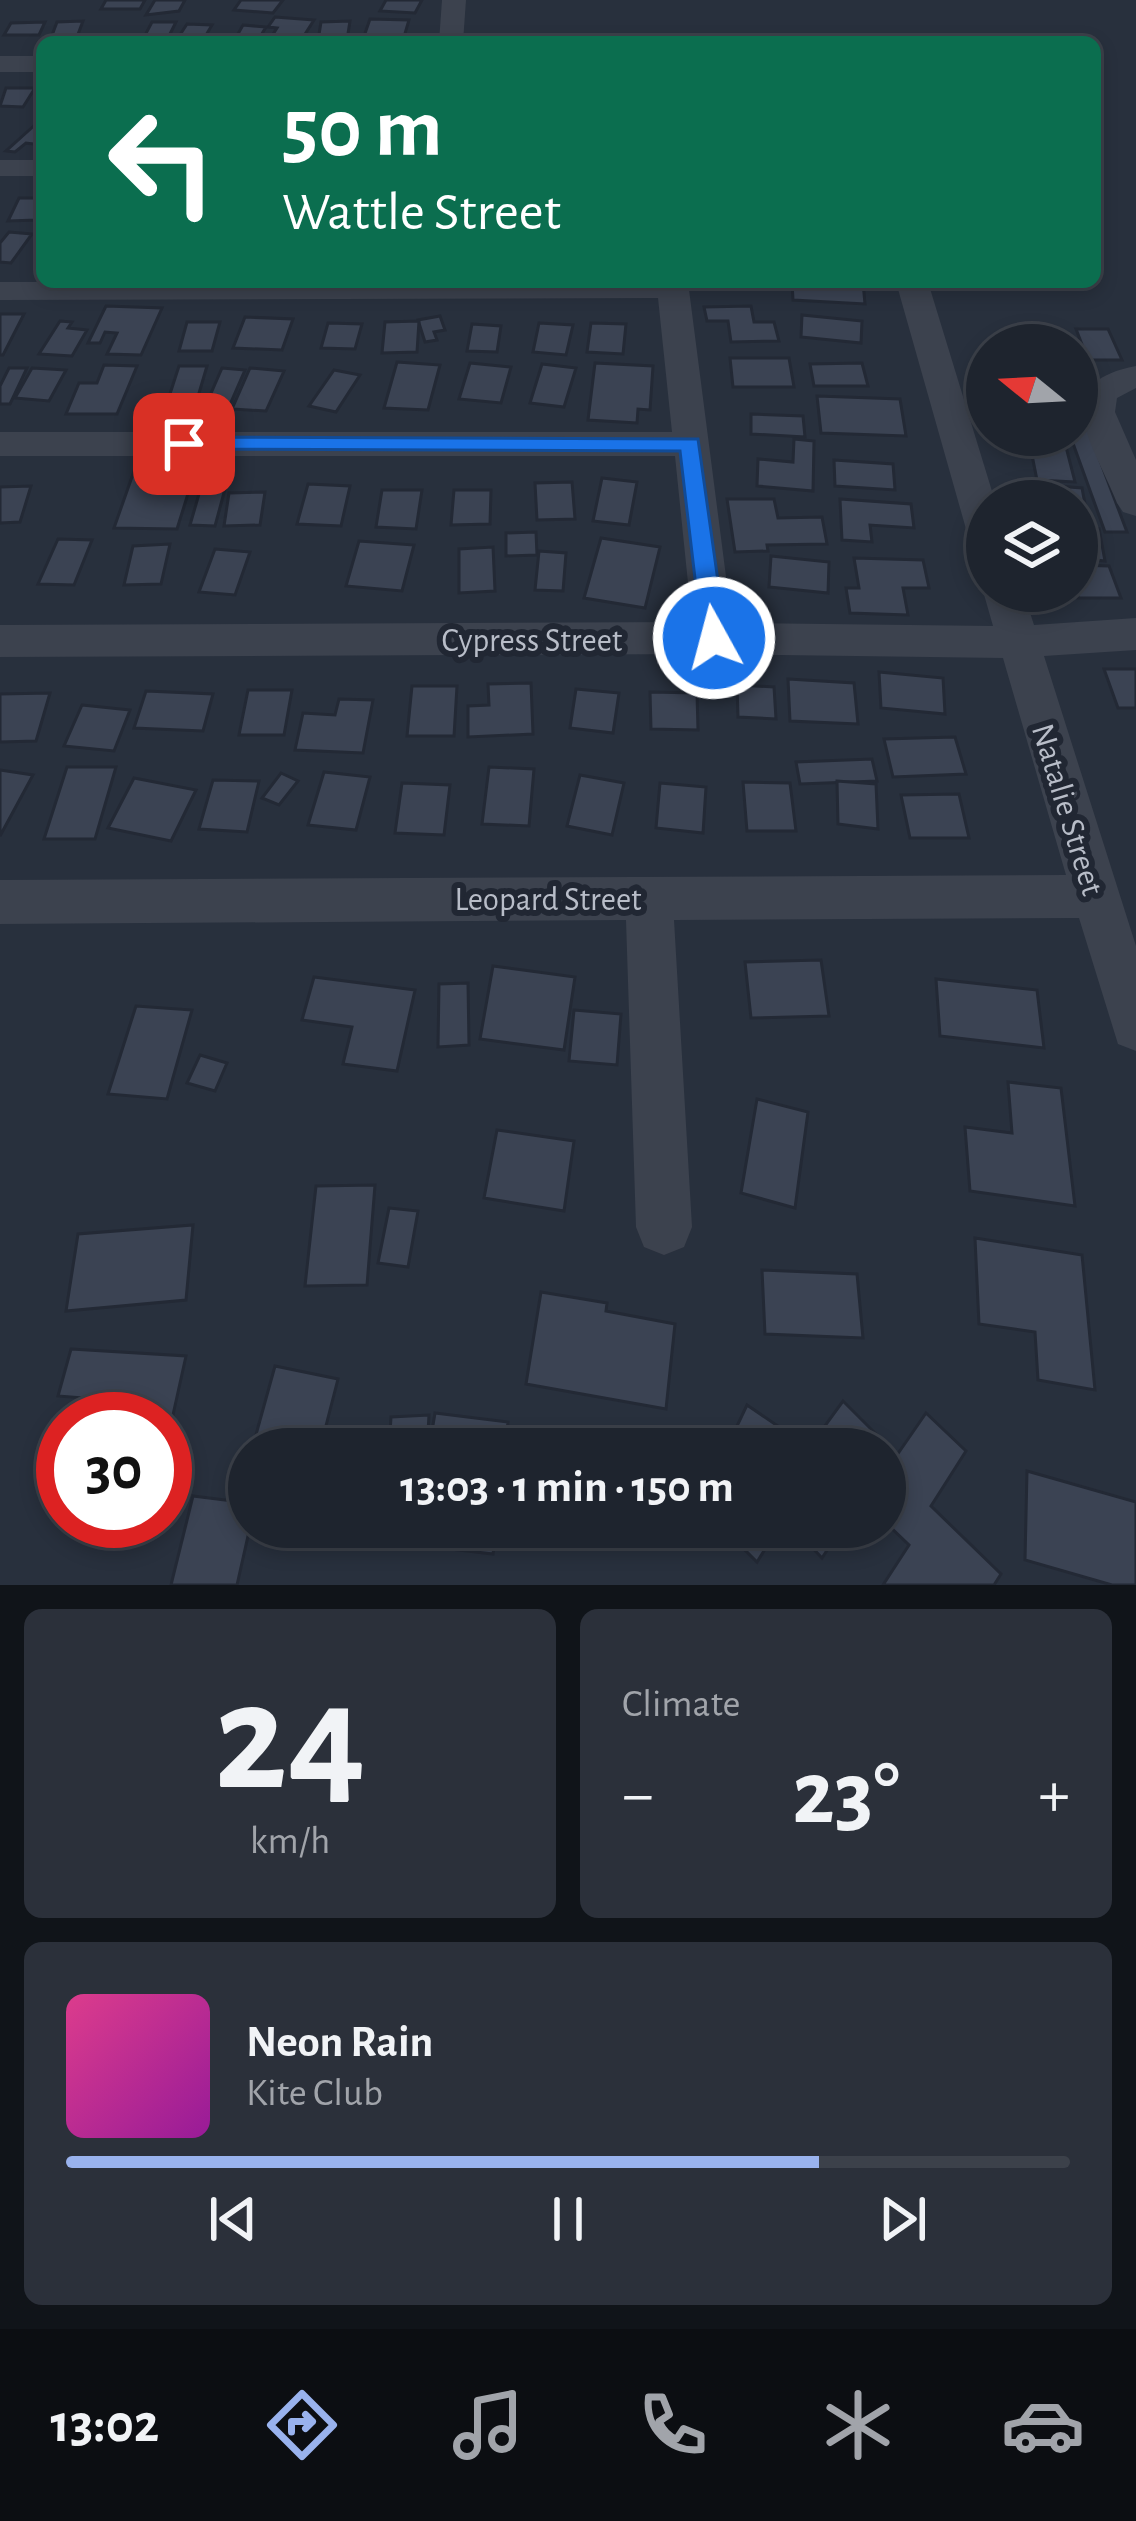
<!DOCTYPE html>
<meta charset="utf-8">
<style>
:root{--surface:#1e242e;--page:#2b303a;--text:#f1f3f6;--muted:#a1a4aa;--line:#3c414a;--accent:#99b2ed}
body{margin:0;font-family:"Alegreya Sans",sans-serif;background:var(--page);color:var(--text);height:100vh;display:flex;flex-direction:column;font-size:45px;white-space:nowrap}
*{box-sizing:border-box;margin:0}
p{font-size:39px;color:var(--muted)}
.icon{flex:none;width:66px;height:66px;fill:none;stroke:currentColor;stroke-width:2;stroke-linecap:round;stroke-linejoin:round}
.map{position:relative;height:1585px;overflow:hidden}
.details{display:flex;flex-direction:column;gap:24px;padding:24px;background:#101419;flex:1}
.details>*{flex:none}
.banner{position:absolute;left:36px;top:36px;width:1065px;height:252px;border-radius:18px;box-shadow:0 6px 18px #0003,0 0 0 3px var(--line);background:#0b6e4f;color:#fff;overflow:hidden}
.needle{width:78px;rotate:288deg}
.fabs{position:absolute;left:966px;top:324px;display:grid;gap:24px}
.fabs a{display:grid;place-items:center;width:132px;height:132px;border-radius:50%;background:var(--surface);box-shadow:0 6px 18px #0003,0 0 0 3px var(--line);font-size:60px}
.speed{position:absolute;left:36px;top:1392px;display:flex;gap:24px;font-size:60px;font-weight:700;text-align:center}
.speed>*{display:grid;place-content:center;width:156px;height:156px;border-radius:50%;background:var(--surface);box-shadow:0 6px 18px #0003,0 0 0 3px var(--line);line-height:1}
.speed .limit{border:18px solid #d22;background:#fff;color:#111}
.pin{position:absolute;display:grid;place-items:center;width:102px;height:102px;color:#fff;margin:-51px;border-radius:24px;box-shadow:0 6px 18px #0006}
.me{position:absolute;width:132px;margin:-66px;rotate:353deg;stroke-linejoin:round;filter:drop-shadow(0 0 9px #0008)}
.turn{display:flex;align-items:center;gap:42px;height:252px;padding:0 48px;font-size:54px}
.turn .icon{width:156px;height:156px;stroke-width:2.5}
.turn b{display:block;font-size:84px;line-height:102px}
.big{font-size:90px;font-weight:600;line-height:1.1}
.details .tile{flex:1;display:flex;flex-direction:column;justify-content:center;gap:18px;min-width:0;padding:0 42px;border-radius:18px;background:var(--page)}
.details .dial{align-items:center;gap:0}
.dial b{font-size:156px;line-height:1}
.song{display:flex;align-items:center;gap:36px}
.cover{width:144px;height:144px;border-radius:18px;background:linear-gradient(135deg,hsl(330 70% 55%),hsl(300 70% 35%))}
.played{height:12px;border-radius:6px;background:linear-gradient(90deg,var(--accent) 75%,var(--line) 75%)}
.keys{display:flex;justify-content:space-around;direction:ltr}
.heat{display:flex;justify-content:space-between;align-items:center;font-size:66px;direction:ltr}
.details .tiles{flex:1;display:grid;gap:24px;grid-template-columns:1fr 1fr}
.tile:last-child{grid-column:span 2}
.trip{position:absolute;left:228px;top:1428px;width:678px;height:120px;border-radius:60px;background:var(--surface);box-shadow:0 6px 18px #0003,0 0 0 3px var(--line);font-weight:600;line-height:120px;text-align:center}
.tabs{display:flex;height:192px;justify-content:space-around;align-items:center;background:#0c0e12;color:var(--muted)}
.tabs .icon{width:84px;height:84px}
.tabs .current{color:var(--accent)}
.tabs b{font-size:54px;color:var(--text)}
.map>svg:first-child{display:block}
.building{fill:#3b4353;stroke:#232935;stroke-width:3}
.lines{fill:none;stroke-linecap:round;stroke-linejoin:round}
.street{fill:#3c424e;fill-rule:evenodd}
.route{fill:#1a73e8;stroke:#114b97;stroke-width:3}
.labels{text-anchor:middle;stroke-width:12;stroke-linejoin:round;paint-order:stroke}
.street-label{font-size:33px;fill:#b8bdc8;stroke:#212733}
</style>
<div class="map">
<svg width="1136" height="1585" viewBox="0 0 1136 1585">
<rect width="100%" height="100%" fill="#28303d"/>
<g class="building">
<polygon points="106,0 145,0 140,9 101,9"/>
<polygon points="155,0 185,0 179,11 146,15"/>
<polygon points="241,0 283,0 273,13 234,10"/>
<polygon points="386,0 422,0 415,13 380,11"/>
<polygon points="275,17 314,20 300,42 268,42 277,28 268,27"/>
<polygon points="370,19 409,20 404,37 362,42"/>
<polygon points="83,21 77,37 51,38 57,22"/>
<polygon points="350,21 347,40 318,41 321,22"/>
<polygon points="45,22 39,35 4,35 11,23"/>
<polygon points="152,22 176,22 167,40 143,39"/>
<polygon points="187,24 212,25 202,42 176,41"/>
<polygon points="243,25 266,27 257,42 234,41"/>
<polygon points="6,88 35,88 23,107 0,106"/>
<polygon points="37,123 42,124 42,145 26,143 15,152 6,151"/>
<polygon points="19,198 42,198 37,220 8,221"/>
<polygon points="9,232 32,234 11,263 0,262 0,243"/>
<polygon points="792,282 863,282 865,304 793,300"/>
<polygon points="106,306 162,308 141,355 107,354 117,333 105,332 100,343 88,343"/>
<polygon points="751,306 754,322 774,322 779,341 731,342 728,321 707,321 704,307"/>
<polygon points="0,314 24,314 3,355 0,355"/>
<polygon points="802,315 862,321 861,343 801,337"/>
<polygon points="440,316 445,330 434,332 437,340 425,342 418,320"/>
<polygon points="245,317 293,319 282,350 233,348"/>
<polygon points="60,321 72,322 68,328 87,330 72,356 39,354"/>
<polygon points="419,321 417,352 382,353 385,322"/>
<polygon points="187,322 220,322 212,351 179,351"/>
<polygon points="328,323 362,324 355,349 321,348"/>
<polygon points="539,323 573,325 566,355 533,352"/>
<polygon points="591,323 626,324 623,354 587,352"/>
<polygon points="472,324 501,326 497,352 467,351"/>
<polygon points="1076,329 1108,329 1122,360 1088,360"/>
<polygon points="730,358 789,358 794,387 733,387"/>
<polygon points="397,362 440,365 428,410 384,408"/>
<polygon points="470,363 511,367 501,403 459,399"/>
<polygon points="595,363 653,366 650,410 638,409 637,423 588,420"/>
<polygon points="862,363 868,386 814,386 810,364"/>
<polygon points="542,364 576,368 564,407 530,403"/>
<polygon points="104,365 137,366 117,414 66,414 79,383 97,383"/>
<polygon points="179,366 207,366 197,400 168,400"/>
<polygon points="9,368 27,368 10,404 0,404 0,386"/>
<polygon points="32,368 66,370 49,401 15,398"/>
<polygon points="222,368 245,370 228,409 205,407"/>
<polygon points="250,368 284,371 266,411 232,409"/>
<polygon points="334,370 360,375 336,412 309,406"/>
<polygon points="817,396 900,399 906,436 821,433"/>
<polygon points="1077,413 1082,413 1127,532 1105,532 1070,435 1077,435"/>
<polygon points="751,414 803,416 805,437 751,434"/>
<polygon points="794,439 814,441 813,491 757,486 758,459 793,462"/>
<polygon points="1030,445 1066,447 1075,482 1037,480"/>
<polygon points="140,454 200,455 177,529 114,528"/>
<polygon points="834,460 893,464 895,490 835,486"/>
<polygon points="208,463 232,463 215,526 190,525"/>
<polygon points="602,478 637,482 629,525 593,521"/>
<polygon points="572,482 575,519 537,520 535,483"/>
<polygon points="308,484 350,486 341,526 297,524"/>
<polygon points="1044,485 1082,488 1088,520 1077,519 1077,501 1046,501"/>
<polygon points="31,486 20,522 0,523 0,487"/>
<polygon points="382,490 422,490 416,529 376,527"/>
<polygon points="454,490 491,490 490,524 451,525"/>
<polygon points="265,492 260,525 224,526 229,493"/>
<polygon points="727,499 774,499 778,518 822,517 827,544 767,545 768,551 735,552"/>
<polygon points="840,499 911,504 914,528 870,525 872,542 842,540"/>
<polygon points="1077,527 1099,529 1105,561 1077,558"/>
<polygon points="536,532 537,555 506,556 506,533"/>
<polygon points="601,538 660,547 645,608 584,598"/>
<polygon points="58,539 92,540 74,585 38,584"/>
<polygon points="359,541 414,545 402,591 346,586"/>
<polygon points="170,544 161,584 124,585 133,546"/>
<polygon points="493,547 495,591 459,593 459,549"/>
<polygon points="215,549 250,552 235,595 199,592"/>
<polygon points="539,551 566,553 563,591 535,590"/>
<polygon points="771,556 829,562 828,593 769,587"/>
<polygon points="854,558 923,560 929,588 903,588 908,615 850,613 846,588 859,588"/>
<polygon points="1077,565 1109,566 1121,598 1078,598"/>
<polygon points="1104,669 1136,669 1136,708 1118,708"/>
<polygon points="879,672 943,678 945,714 881,708"/>
<polygon points="788,679 854,683 858,724 790,721"/>
<polygon points="531,683 533,734 468,737 468,706 489,705 488,684"/>
<polygon points="737,685 774,687 776,719 738,717"/>
<polygon points="412,686 457,686 454,736 407,736"/>
<polygon points="576,689 619,693 613,733 570,728"/>
<polygon points="248,690 292,690 284,735 239,735"/>
<polygon points="146,691 213,694 203,731 134,728"/>
<polygon points="650,692 697,693 698,730 651,729"/>
<polygon points="50,693 36,741 0,742 0,694"/>
<polygon points="339,699 373,700 363,753 295,750 303,713 335,715"/>
<polygon points="82,705 130,710 114,751 64,746"/>
<polygon points="955,737 966,774 893,777 884,739"/>
<polygon points="872,759 877,781 800,784 796,762"/>
<polygon points="67,767 116,767 95,839 44,839"/>
<polygon points="489,767 534,769 529,826 482,824"/>
<polygon points="0,770 33,775 0,836"/>
<polygon points="324,772 370,777 356,830 308,825"/>
<polygon points="281,773 298,781 279,805 262,798"/>
<polygon points="580,775 624,783 612,835 567,826"/>
<polygon points="134,778 196,790 171,841 108,828"/>
<polygon points="213,780 259,781 247,832 199,829"/>
<polygon points="837,781 876,784 878,829 838,824"/>
<polygon points="743,782 790,783 796,831 747,831"/>
<polygon points="402,783 450,785 444,835 395,833"/>
<polygon points="660,783 706,787 703,833 656,828"/>
<polygon points="959,794 969,838 910,838 901,795"/>
<polygon points="821,960 829,1016 751,1018 745,962"/>
<polygon points="493,966 575,977 564,1050 480,1039"/>
<polygon points="314,977 415,990 397,1071 343,1064 352,1027 302,1020"/>
<polygon points="936,979 1037,990 1044,1048 940,1036"/>
<polygon points="468,983 469,1045 438,1047 439,984"/>
<polygon points="136,1006 192,1010 167,1099 108,1094"/>
<polygon points="574,1010 621,1014 617,1065 569,1061"/>
<polygon points="200,1055 227,1063 215,1091 187,1083"/>
<polygon points="1008,1082 1061,1088 1075,1206 970,1191 965,1127 1012,1133"/>
<polygon points="757,1099 808,1112 795,1208 741,1193"/>
<polygon points="497,1130 574,1141 564,1211 484,1198"/>
<polygon points="375,1185 367,1285 305,1286 316,1186"/>
<polygon points="389,1208 418,1211 408,1267 378,1263"/>
<polygon points="193,1225 186,1300 66,1311 78,1234"/>
<polygon points="975,1238 1082,1255 1095,1390 1038,1380 1035,1332 979,1324"/>
<polygon points="762,1270 857,1274 863,1338 765,1334"/>
<polygon points="541,1292 607,1303 606,1311 675,1324 666,1409 526,1384"/>
<polygon points="71,1349 186,1356 165,1451 165,1419 117,1419 122,1401 58,1396"/>
<polygon points="275,1366 338,1379 320,1449 252,1449"/>
<polygon points="843,1401 897,1455 926,1413 966,1451 931,1506 1001,1574 994,1585 883,1585 909,1545 885,1522 903,1497 885,1479 885,1449 808,1449"/>
<polygon points="747,1405 788,1433 781,1449 726,1449"/>
<polygon points="435,1413 508,1422 505,1449 429,1449"/>
<polygon points="429,1415 427,1449 389,1449 391,1417"/>
<polygon points="1027,1471 1136,1502 1136,1585 1112,1585 1025,1560"/>
<polygon points="193,1496 249,1503 250,1527 237,1585 171,1585"/>
<polygon points="369,1527 497,1527 493,1554 367,1539"/>
<polygon points="740,1527 779,1527 757,1562 733,1538"/>
<polygon points="793,1527 842,1527 822,1558"/>
</g>
<g class="lines">
<g class="street">
<polygon points="442,0 466,0 463,42 439,42"/>
<rect x="0" y="56" width="42" height="16"/>
<rect x="0" y="160" width="42" height="16"/>
<polygon points="0,282 688,282 732,623 993,626 983,591 987,584 987,591 1023,591 1034,625 1136,618 1136,650 1044,656 1136,946 1136,1051 1118,1044 1079,918 674,920 692,1227 684,1247 664,1255 644,1247 636,1227 626,920 0,924 0,880 1066,875 1003,658 714,654 0,657 0,625 692,622 675,456 0,456 0,432 672,432 658,298 0,300"/>
<polygon points="896,282 928,282 995,501 987,501 987,550 974,546 968,536"/>
<path d="M1136 366V388L1117 398 1115 412 1136 460V516L1123 512 1117 503C1094 445 1045 383 1136 366Z"/>
</g>
</g>
<polygon class="route" points="184,437 698,439 726,638 714,647 702,638 680,451 177,449 177,439"/>
<g class="labels">
<g class="street-label">
<text x="532" y="651">Cypress Street</text>
<text transform="translate(1069 809) rotate(73)" y="12">Natalie Street</text>
<text x="548" y="910">Leopard Street</text>
</g>
</g>
</svg>
<div class="fabs">
<a><svg class="needle" viewBox="-14 -14 28 28"><path d="M0-13l5 13h-10z" fill="#e53935"/><path d="M0 13l5-13h-10z" fill="#a1a4aa"/></svg></a>
<a><svg class="icon" aria-label="layers" viewBox="0 0 24 24"><path d="M12 4l9 5-9 5-9-5zM3 14l9 5 9-5"/></svg></a>
</div>
<div class="speed"><div class="limit">30</div></div>
<div class="pin" style="left:184px;top:444px;background:#d93025"><svg class="icon" aria-label="arrive" viewBox="0 0 24 24"><path d="M6 21V4h12l-3 4 3 4H6"/></svg></div>
<svg class="me" style="left:714px;top:638px" viewBox="-20 -20 40 40"><circle r="17" fill="#1a73e8" stroke="#fff" stroke-width="3"/><path d="M0-11L8 9 0 5-8 9z" fill="#fff"/></svg>
<div class="trip">13:03 · 1 min · 150 m</div>
<div class="banner">
<div class="turn"><svg class="icon" aria-label="left" viewBox="0 0 24 24"><path d="M17 20v-9H6M10 6l-5 5 5 5"/></svg><div><b>50 m</b>Wattle Street</div></div>
</div>
</div>
<section class="details">
<div class="tiles">
<div class="tile dial"><b>24</b><p>km/h</p></div>
<div class="tile"><p>Climate</p>
<div class="heat"><a>−</a><b class="big">23°</b><a>+</a></div>
</div>
<div class="tile">
<div class="song"><i class="cover"></i><div><b>Neon Rain</b><p>Kite Club</p></div></div>
<div class="played"></div>
<div class="keys"><svg class="icon" aria-label="previous" viewBox="0 0 24 24"><path d="M18 5L8 12l10 7zM5 5v14"/></svg><svg class="icon" aria-label="pause" viewBox="0 0 24 24"><path d="M8 5v14M16 5v14"/></svg><svg class="icon" aria-label="next" viewBox="0 0 24 24"><path d="M6 5l10 7-10 7zM19 5v14"/></svg></div>
</div>
</div>
</section>
<nav class="tabs">
<b>13:02</b>
<svg class="icon current" aria-label="directions" viewBox="0 0 24 24"><path d="M12 3l9 9-9 9-9-9zM9 14v-3h6M13 9l2 2-2 2"/></svg>
<svg class="icon" aria-label="music" viewBox="0 0 24 24"><path d="M9 18V5l10-2v13"/><circle cx="6" cy="18" r="3"/><circle cx="16" cy="16" r="3"/></svg>
<svg class="icon" aria-label="phone" viewBox="0 0 24 24"><path d="M5 4h4l2 5-3 2q2 4 5 5l2-3 5 2v4C11 20 4 13 5 4z"/></svg>
<svg class="icon" aria-label="climate" viewBox="0 0 24 24"><path d="M12 3v18M4 7l16 10M4 17L20 7"/></svg>
<svg class="icon" aria-label="car" viewBox="0 0 24 24"><path d="M5 17H2v-5l4-1 3-4h7l3 4 3 1v5h-3M9 17h6M6 11h13"/><circle cx="7" cy="17" r="2"/><circle cx="17" cy="17" r="2"/></svg>
</nav>
